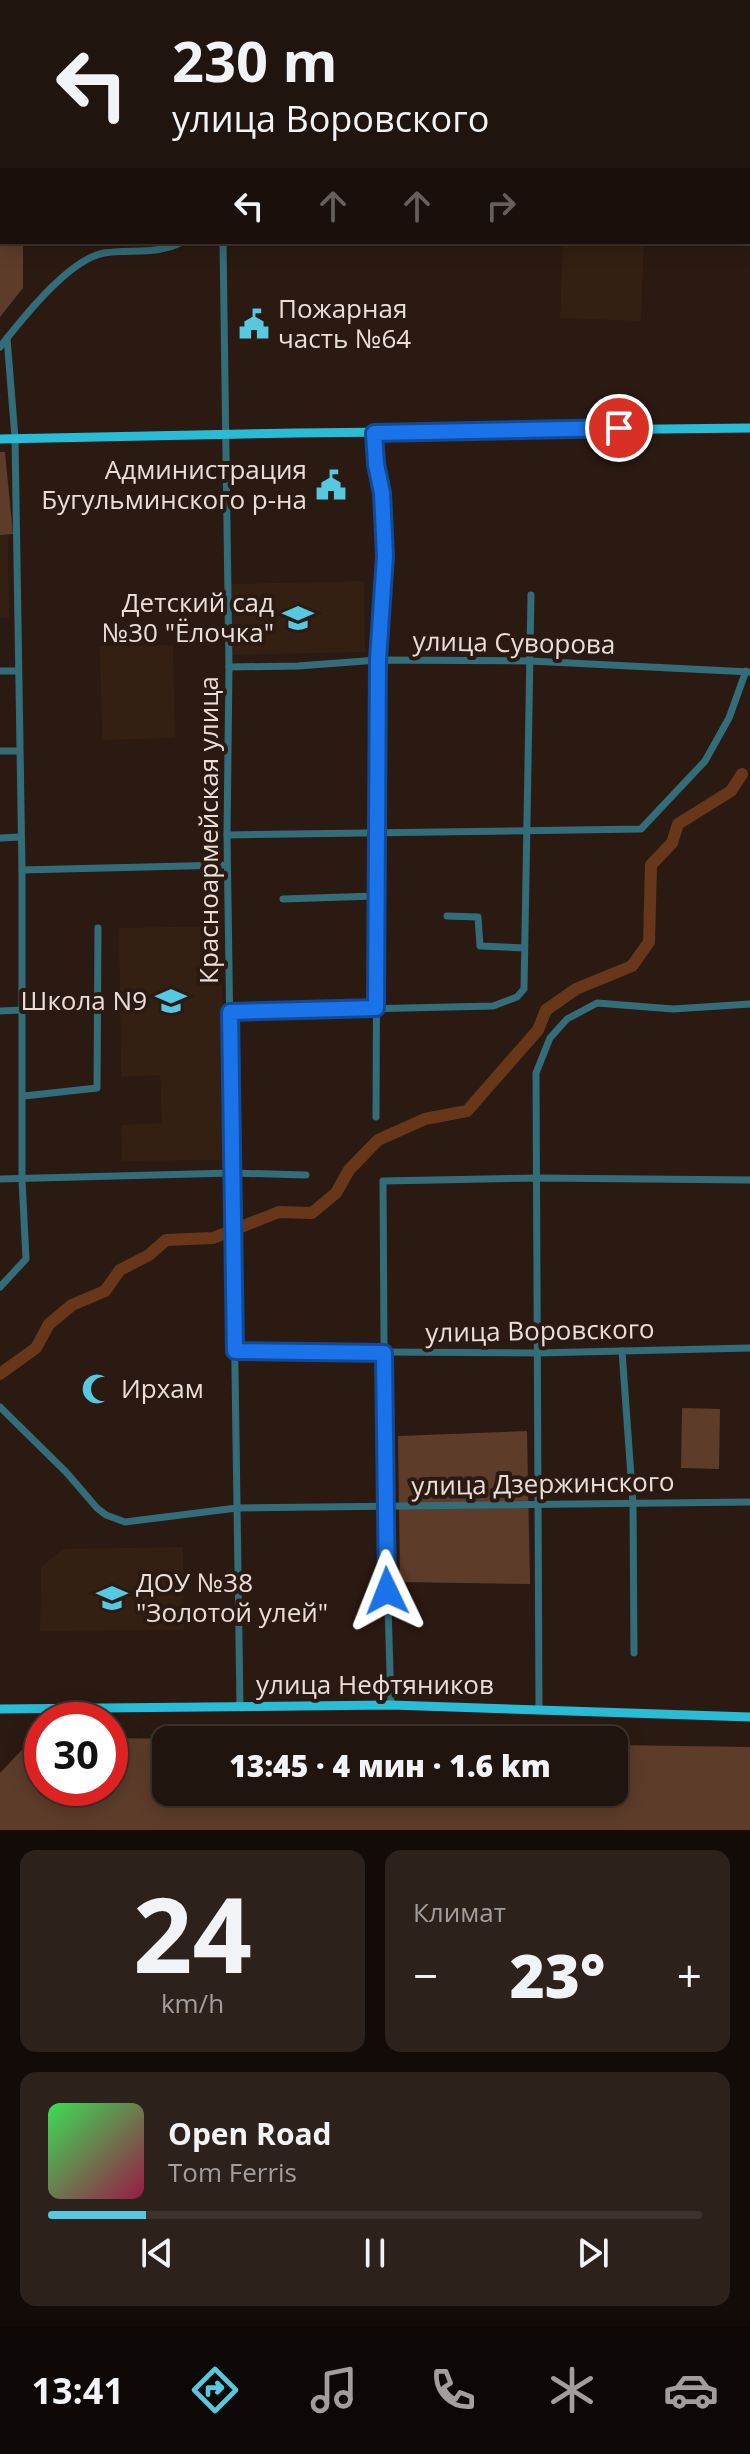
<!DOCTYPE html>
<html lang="ru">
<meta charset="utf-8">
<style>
:root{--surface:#20140e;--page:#2d211c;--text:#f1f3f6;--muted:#a29e9e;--line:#3d332e;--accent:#56c9e1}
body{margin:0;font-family:"Open Sans",sans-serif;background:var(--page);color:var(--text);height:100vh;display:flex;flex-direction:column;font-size:30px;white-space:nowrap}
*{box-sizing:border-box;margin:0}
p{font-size:26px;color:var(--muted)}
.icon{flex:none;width:44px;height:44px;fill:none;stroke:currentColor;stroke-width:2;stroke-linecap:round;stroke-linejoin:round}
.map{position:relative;height:1830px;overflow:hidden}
.details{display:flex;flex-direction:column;gap:20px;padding:20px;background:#120b08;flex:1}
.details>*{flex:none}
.banner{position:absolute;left:0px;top:0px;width:750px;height:244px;box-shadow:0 4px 20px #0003,0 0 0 2px var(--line);background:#20140e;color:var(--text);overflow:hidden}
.speed{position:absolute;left:24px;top:1702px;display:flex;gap:16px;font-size:40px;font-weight:700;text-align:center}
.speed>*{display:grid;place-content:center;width:104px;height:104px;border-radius:50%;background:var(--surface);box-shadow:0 4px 20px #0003,0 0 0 2px var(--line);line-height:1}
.speed .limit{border:12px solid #d22;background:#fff;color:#111}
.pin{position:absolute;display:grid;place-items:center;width:68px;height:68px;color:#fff;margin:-34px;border:4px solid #fff;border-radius:50%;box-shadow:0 2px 8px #0007}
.me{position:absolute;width:88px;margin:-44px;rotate:358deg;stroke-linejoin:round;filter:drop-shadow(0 0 6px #0008)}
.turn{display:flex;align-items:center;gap:28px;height:168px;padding:0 40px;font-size:36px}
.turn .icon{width:104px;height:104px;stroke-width:2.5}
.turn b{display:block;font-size:56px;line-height:68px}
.lanes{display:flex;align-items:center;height:76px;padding:0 40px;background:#0003;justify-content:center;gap:40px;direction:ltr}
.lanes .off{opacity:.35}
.big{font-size:60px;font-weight:800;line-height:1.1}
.details .tile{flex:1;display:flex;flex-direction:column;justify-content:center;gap:12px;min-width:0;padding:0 28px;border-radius:16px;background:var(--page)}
.details .dial{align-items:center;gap:0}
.dial b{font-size:104px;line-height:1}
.song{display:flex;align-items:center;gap:24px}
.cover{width:96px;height:96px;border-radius:12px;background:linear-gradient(135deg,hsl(130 70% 55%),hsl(340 70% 35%))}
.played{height:8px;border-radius:4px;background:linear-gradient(90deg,var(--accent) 15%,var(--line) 15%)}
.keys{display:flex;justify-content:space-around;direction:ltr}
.heat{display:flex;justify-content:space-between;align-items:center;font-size:44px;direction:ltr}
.details .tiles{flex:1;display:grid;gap:20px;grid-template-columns:1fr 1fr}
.tile:last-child{grid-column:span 2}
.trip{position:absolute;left:152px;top:1726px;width:476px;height:80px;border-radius:16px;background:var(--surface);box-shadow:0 4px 20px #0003,0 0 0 2px var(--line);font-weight:800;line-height:80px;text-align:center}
.tab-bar{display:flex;height:128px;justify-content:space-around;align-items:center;background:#0d0806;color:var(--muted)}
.tab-bar .icon{width:56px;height:56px}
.tab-bar .on{color:var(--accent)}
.tab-bar b{font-size:36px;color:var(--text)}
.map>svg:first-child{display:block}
.built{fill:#341f13}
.green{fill:#5d3c2a}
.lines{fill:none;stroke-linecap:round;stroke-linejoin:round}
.river{stroke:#683719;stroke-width:12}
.minor{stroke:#326d79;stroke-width:7}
.major{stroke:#28bcd6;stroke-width:9}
.route-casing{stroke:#114b97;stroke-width:20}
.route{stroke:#1a73e8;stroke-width:14}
.labels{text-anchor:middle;stroke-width:8;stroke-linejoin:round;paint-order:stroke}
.poi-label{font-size:26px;fill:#e9ded8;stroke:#2a1a12;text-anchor:start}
.street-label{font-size:26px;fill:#e9ded8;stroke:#2a1a12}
</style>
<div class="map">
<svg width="750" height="1830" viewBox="0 0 750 1830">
<rect width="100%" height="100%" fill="#2a1a12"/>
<g class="built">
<polygon points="563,242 644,242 641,321 560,318"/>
<polygon points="0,530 8,530 9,618 0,618"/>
<polygon points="364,581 365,652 232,655 231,584"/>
<polygon points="173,645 175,738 102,740 100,646"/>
<polygon points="221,926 225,1160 122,1161 121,1125 162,1123 160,1075 121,1077 119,928"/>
<polygon points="183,1547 184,1630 40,1631 41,1567 63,1549"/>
</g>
<g class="green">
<polygon points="0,0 187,2 2,2 2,242 23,242 23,288 0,317"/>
<polygon points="0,452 5,452 13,534 0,535"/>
<polygon points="682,1408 720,1409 719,1469 681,1468"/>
<polygon points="527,1431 530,1584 400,1582 398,1436"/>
<polygon points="33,1738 42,1738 42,1788 110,1788 110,1738 244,1740 166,1740 166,1792 614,1792 614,1745 750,1747 750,1830 0,1830 0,1773"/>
</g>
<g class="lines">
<polyline class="river" points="0,1374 36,1348 49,1324 72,1305 105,1291 120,1270 149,1255 166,1240 213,1238 279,1212 312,1213 336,1193 349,1170 378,1140 425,1119 467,1111 538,1030 546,1010 576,989 632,966 649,942 651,865 672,843 678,824 731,791 742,774"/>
<g class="minor">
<polyline points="218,0 218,2"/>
<polyline points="223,242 229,667 227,835 240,1706"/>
<path d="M0 347C22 319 69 259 104 253 130 249 158 255 182 242"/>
<polyline points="374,433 376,464 382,493 385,556 378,660 376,1117"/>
<polyline points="229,667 298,666 378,660 530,661 750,672"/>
<polyline points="0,671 18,671"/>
<polyline points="0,751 19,751"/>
<polyline points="227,835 641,829 705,761 729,718 746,671"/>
<polyline points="0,838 21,837"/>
<polyline points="22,870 227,865"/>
<polyline points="283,899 376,896"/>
<polyline points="447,916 478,917 480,946 524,948"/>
<polyline points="0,1011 22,1010"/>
<polyline points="230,1012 493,1006 517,997 524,989 531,595"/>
<polyline points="24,1096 97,1088 98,928"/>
<polyline points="0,1179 232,1173 306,1175"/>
<polyline points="0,1287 26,1259 22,1180 22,870 15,438 7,338"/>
<polyline points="235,1351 537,1353 750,1348"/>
<polyline points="622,1351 633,1504 634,1653"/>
<polyline points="0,1407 66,1472 97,1508 106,1515 125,1522 237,1508 750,1502"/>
<polyline points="391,1705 385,1506 383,1181 537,1178 750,1180"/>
<polyline points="539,1708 536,1073 550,1038 567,1019 597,1003 673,1009 750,1004"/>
</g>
<g class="major">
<polyline points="0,439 296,433 750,428"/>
<polyline points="0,1709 391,1705 750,1717"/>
</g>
</g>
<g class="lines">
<g class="route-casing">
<polyline id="route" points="387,1591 384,1353 235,1351 230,1012 376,1008 378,660 385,556 382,493 376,464 374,433 619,428"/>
</g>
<use href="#route" class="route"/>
</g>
<defs>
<g id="civic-bare" transform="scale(2.4)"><path d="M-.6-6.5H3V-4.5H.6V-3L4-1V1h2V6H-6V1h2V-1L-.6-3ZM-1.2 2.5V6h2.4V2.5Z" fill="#56c9e1" stroke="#2a1a12" stroke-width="2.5" paint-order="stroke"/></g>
<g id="school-bare" transform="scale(2.4)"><path d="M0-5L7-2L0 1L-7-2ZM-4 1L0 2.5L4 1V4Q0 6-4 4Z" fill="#56c9e1" stroke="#2a1a12" stroke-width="2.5" paint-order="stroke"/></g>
<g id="mosque-bare" transform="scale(2.4)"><path d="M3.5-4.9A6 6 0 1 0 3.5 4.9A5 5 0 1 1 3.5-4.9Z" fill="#56c9e1" stroke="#2a1a12" stroke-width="2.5" paint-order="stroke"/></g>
</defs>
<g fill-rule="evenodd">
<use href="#civic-bare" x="254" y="324"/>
<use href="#civic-bare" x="331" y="485"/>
<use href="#school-bare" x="298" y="618"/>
<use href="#school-bare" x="171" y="1001"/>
<use href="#mosque-bare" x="97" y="1389"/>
<use href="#school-bare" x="112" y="1598"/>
</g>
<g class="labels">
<g class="poi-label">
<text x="278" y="318">Пожарная<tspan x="278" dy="30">часть №64</tspan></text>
<text x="307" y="479" text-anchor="end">Администрация<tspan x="307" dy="30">Бугульминского р-на</tspan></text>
<text x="274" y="612" text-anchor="end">Детский сад<tspan x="274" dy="30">№30 "Ёлочка"</tspan></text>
<text x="147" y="1010" text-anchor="end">Школа N9</text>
<text x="121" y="1398">Ирхам</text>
<text x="136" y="1592">ДОУ №38<tspan x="136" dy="30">"Золотой улей"</tspan></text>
</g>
<g class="street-label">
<text transform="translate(514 643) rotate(1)" y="9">улица Суворова</text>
<text transform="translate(209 830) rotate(-90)" y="9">Красноармейская улица</text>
<text transform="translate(540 1331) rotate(-1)" y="9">улица Воровского</text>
<text transform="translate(543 1484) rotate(-1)" y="9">улица Дзержинского</text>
<text x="375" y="1694">улица Нефтяников</text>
</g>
</g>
</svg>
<div class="speed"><div class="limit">30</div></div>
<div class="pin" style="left:619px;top:428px;background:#d93025"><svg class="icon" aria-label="arrive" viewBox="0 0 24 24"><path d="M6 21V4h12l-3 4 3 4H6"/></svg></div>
<svg class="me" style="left:387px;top:1591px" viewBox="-20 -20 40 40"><path d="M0-17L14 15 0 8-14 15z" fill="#1a73e8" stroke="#fff" stroke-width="4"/></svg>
<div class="trip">13:45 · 4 мин · 1.6 km</div>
<div class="banner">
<div class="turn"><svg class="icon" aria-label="left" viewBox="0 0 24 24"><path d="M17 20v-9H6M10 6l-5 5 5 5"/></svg><div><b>230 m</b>улица Воровского</div></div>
<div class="lanes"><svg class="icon" aria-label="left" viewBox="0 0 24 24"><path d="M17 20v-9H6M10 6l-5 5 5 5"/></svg><svg class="icon off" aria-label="ahead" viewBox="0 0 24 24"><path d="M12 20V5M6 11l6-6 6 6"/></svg><svg class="icon off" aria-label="ahead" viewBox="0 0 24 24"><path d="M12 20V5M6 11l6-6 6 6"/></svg><svg class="icon off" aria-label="right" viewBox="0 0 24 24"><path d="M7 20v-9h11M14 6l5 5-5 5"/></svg></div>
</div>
</div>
<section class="details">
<div class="tiles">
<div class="tile dial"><b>24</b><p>km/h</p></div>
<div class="tile"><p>Климат</p>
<div class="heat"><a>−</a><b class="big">23°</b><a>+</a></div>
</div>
<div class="tile">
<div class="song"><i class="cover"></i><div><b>Open Road</b><p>Tom Ferris</p></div></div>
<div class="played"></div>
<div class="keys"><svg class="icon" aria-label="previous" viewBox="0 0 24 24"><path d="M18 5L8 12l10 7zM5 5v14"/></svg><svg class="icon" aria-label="pause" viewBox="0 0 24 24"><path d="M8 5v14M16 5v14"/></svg><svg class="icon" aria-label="next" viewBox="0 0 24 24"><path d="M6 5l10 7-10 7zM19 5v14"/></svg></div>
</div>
</div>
</section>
<nav class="tab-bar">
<b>13:41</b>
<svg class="icon on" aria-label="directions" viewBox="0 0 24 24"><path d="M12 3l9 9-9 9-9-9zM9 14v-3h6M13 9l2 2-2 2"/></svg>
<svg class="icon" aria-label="music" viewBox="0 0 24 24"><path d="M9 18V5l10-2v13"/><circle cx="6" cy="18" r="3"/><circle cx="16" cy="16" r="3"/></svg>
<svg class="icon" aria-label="phone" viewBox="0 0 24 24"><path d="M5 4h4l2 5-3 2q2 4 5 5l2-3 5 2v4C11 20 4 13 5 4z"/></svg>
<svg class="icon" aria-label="climate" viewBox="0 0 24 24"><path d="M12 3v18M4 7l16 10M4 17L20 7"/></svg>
<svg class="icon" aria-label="car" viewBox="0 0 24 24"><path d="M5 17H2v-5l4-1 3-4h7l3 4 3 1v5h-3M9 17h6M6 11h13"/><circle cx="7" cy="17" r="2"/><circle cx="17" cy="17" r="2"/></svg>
</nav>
